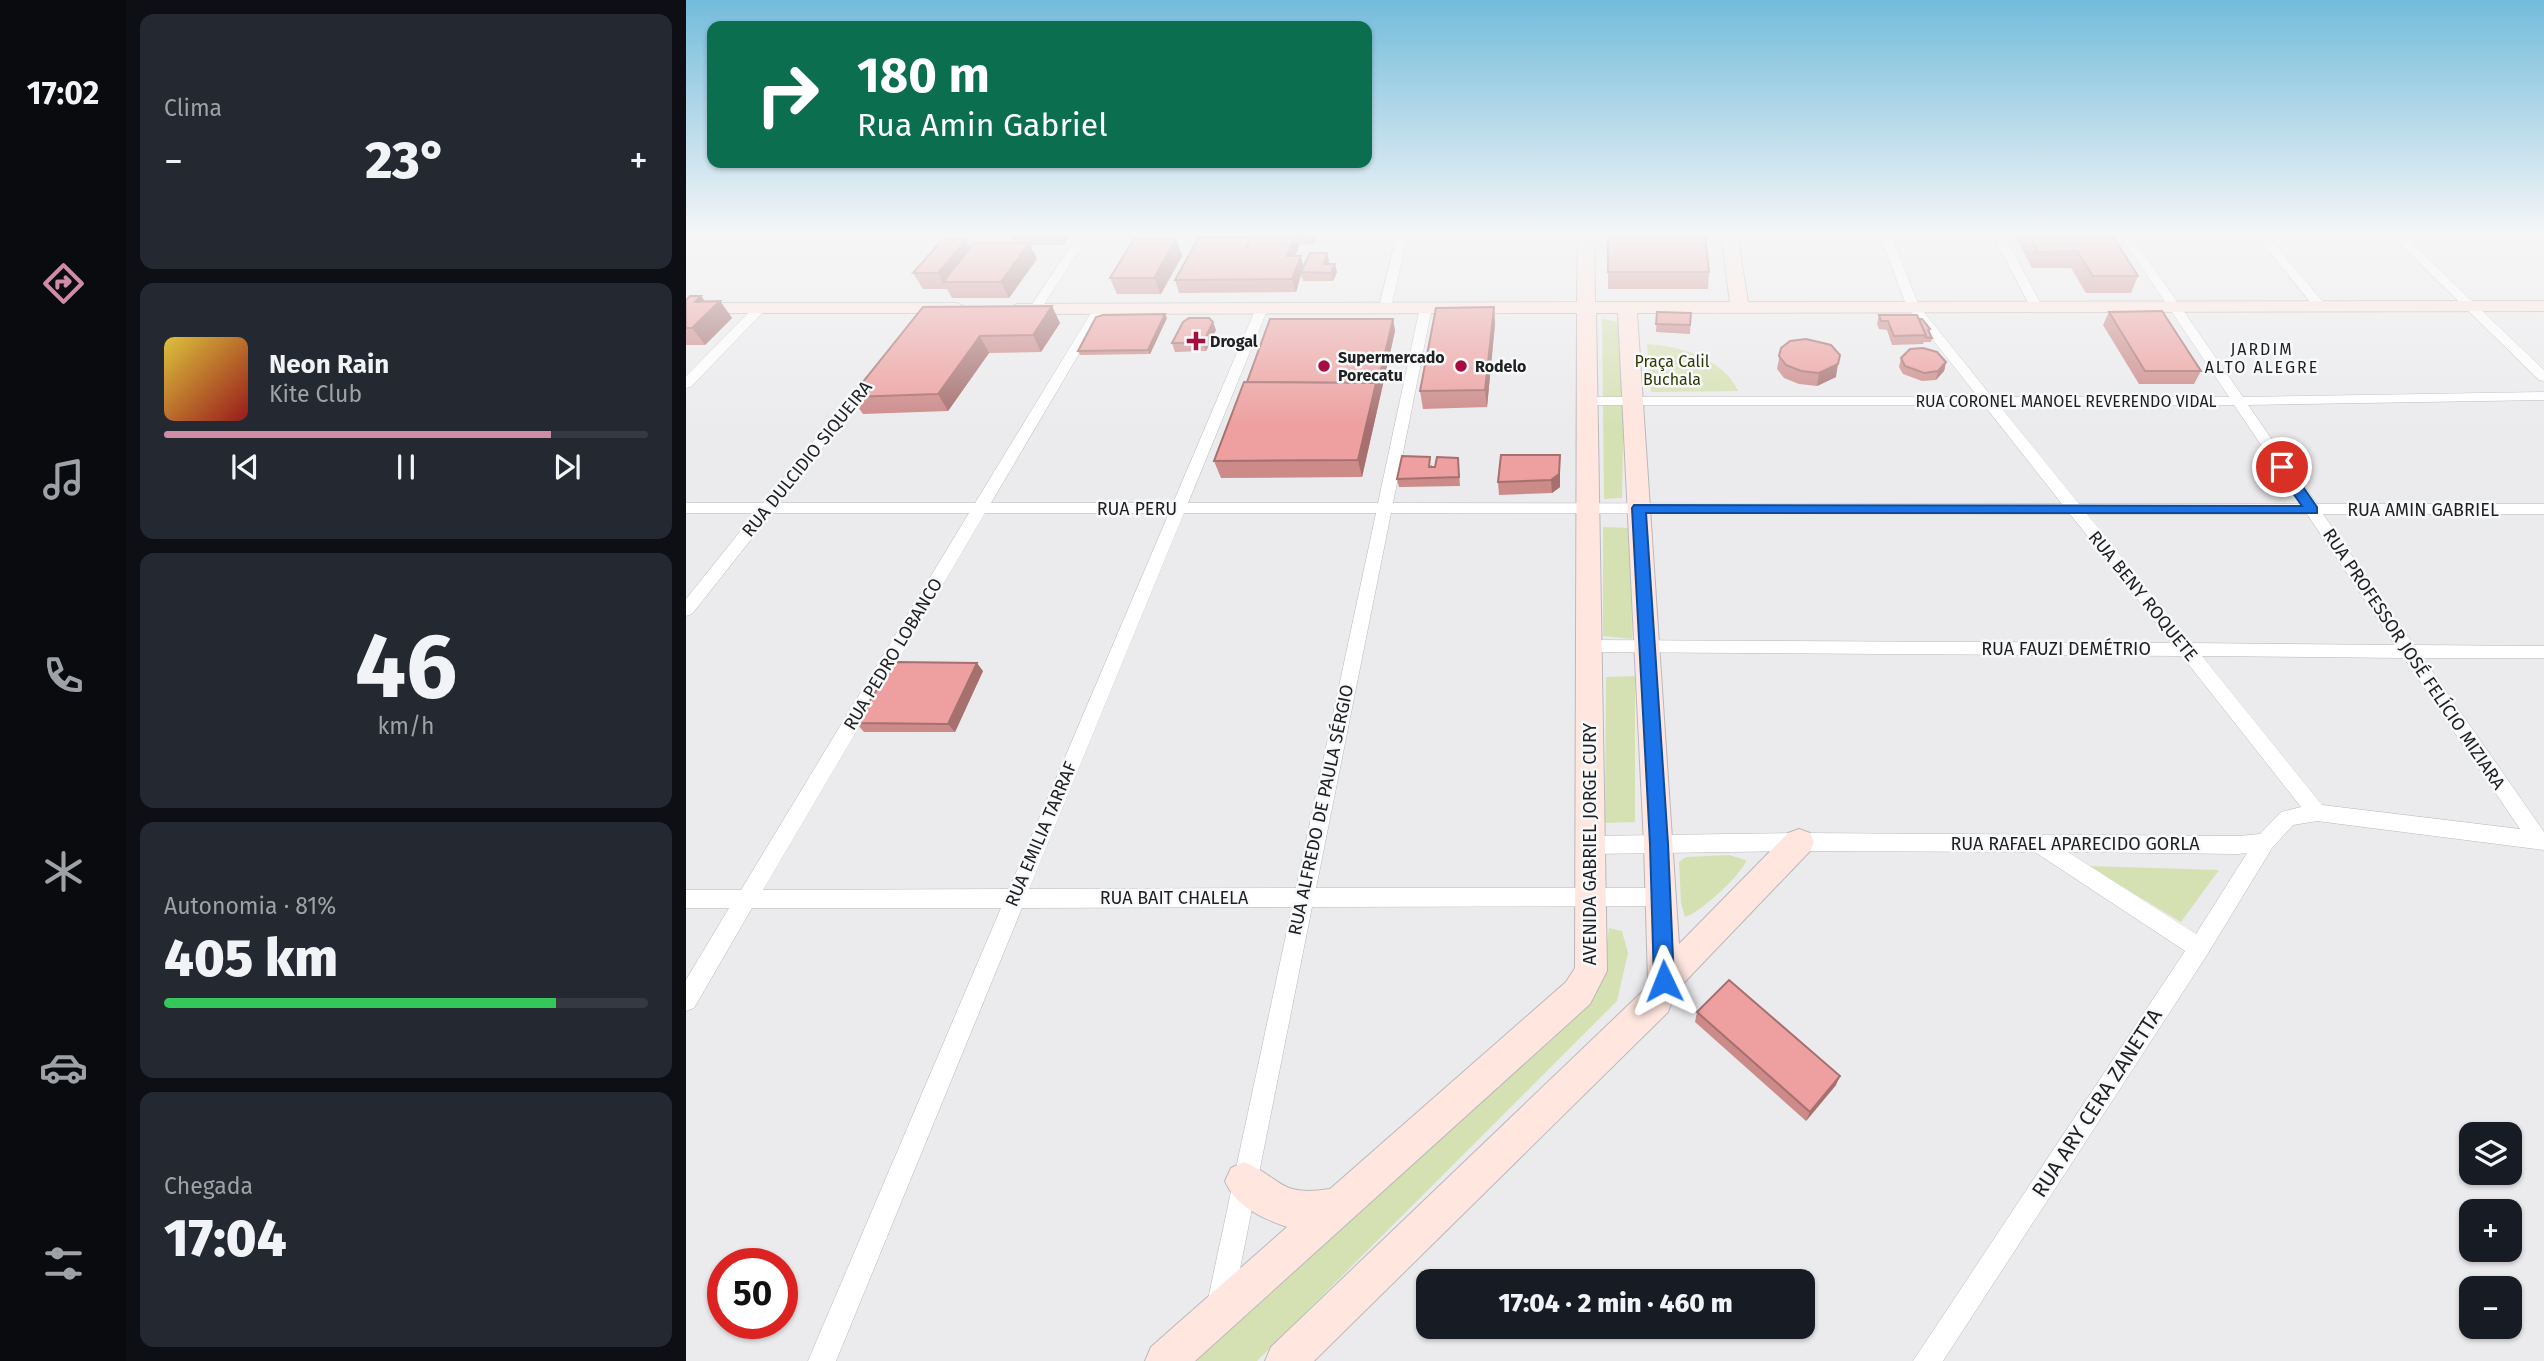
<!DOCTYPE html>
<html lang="pt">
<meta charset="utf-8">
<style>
:root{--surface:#171b24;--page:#242831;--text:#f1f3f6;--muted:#9ea1a6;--line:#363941;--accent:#cf8ca5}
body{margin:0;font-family:"Fira Sans",sans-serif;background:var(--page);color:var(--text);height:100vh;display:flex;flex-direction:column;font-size:26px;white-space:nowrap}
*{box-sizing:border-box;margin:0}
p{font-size:23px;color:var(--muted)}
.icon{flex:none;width:38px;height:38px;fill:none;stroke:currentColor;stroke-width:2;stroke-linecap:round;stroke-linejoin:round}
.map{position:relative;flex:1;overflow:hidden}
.side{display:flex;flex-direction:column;gap:14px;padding:14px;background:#0d0f14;width:560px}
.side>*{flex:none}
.banner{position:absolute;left:21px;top:21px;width:665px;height:147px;border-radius:14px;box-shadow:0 2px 5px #0004;background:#0b6e4f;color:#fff;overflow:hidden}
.controls{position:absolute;left:1773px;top:1122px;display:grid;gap:14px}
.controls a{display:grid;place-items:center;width:63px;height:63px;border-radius:14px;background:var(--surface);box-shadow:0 2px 5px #0004;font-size:35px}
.speed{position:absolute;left:21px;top:1248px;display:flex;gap:14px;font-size:35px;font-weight:700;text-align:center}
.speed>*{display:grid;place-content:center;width:91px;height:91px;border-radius:50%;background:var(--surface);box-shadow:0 2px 5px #0004;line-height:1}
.speed .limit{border:10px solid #d22;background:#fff;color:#111}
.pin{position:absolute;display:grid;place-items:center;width:60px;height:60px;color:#fff;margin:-30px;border:4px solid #fff;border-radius:50%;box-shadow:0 2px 7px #0007}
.me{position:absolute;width:77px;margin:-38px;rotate:358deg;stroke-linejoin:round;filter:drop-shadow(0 0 5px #0008)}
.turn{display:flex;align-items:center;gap:24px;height:147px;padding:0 35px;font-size:32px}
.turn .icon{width:91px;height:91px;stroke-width:2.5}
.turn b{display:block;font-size:49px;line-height:60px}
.big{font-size:52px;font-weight:800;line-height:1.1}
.side .card{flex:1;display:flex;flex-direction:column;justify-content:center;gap:10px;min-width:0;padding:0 24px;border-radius:14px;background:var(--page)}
.side .dial{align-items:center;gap:0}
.dial b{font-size:91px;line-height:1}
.song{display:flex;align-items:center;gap:21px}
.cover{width:84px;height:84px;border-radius:10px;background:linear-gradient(135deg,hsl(50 70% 55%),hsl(0 70% 35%))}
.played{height:7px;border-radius:4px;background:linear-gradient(90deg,var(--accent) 80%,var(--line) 80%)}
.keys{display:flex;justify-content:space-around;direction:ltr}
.heat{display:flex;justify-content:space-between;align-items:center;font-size:38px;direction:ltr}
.charge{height:10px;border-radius:5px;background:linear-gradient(90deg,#34c759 81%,var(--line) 0)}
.trip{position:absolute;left:730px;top:1269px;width:399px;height:70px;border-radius:14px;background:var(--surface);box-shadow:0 2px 5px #0004;font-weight:800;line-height:70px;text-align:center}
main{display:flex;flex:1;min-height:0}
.menu{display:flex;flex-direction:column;width:126px;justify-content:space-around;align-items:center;background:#090b0e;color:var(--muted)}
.menu .icon{width:49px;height:49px}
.menu .active{color:var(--accent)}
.menu b{font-size:32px;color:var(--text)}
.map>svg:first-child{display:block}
.green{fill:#d6e1b3}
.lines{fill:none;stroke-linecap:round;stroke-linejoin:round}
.minor-casing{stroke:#b9b9bb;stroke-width:1}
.secondary-casing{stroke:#b9b9bb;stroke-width:2}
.minor{fill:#fff;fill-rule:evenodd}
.secondary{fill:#ffe6df;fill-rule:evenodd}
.wall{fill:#cc8a89}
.shaded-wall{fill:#a6706f}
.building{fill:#eda09f;stroke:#a6706f;stroke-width:2}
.route{fill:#1a73e8;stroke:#114b97;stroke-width:2}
.poi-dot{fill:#a60e41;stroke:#f8f9fb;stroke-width:2.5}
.labels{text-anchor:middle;stroke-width:5;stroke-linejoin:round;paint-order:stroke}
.far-poi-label{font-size:16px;font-weight:bold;fill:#1f2020;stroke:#f8f9fb;text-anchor:start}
.far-neighbourhood-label{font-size:16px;letter-spacing:2px;fill:#1f2020;stroke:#f8f9fb}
.far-park-label{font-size:16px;fill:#303802;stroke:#f8f9fb}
.far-street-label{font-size:16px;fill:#1f2020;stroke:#f8f9fb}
.street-label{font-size:18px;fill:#1f2020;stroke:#f8f9fb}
.near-street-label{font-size:21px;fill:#1f2020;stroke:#f8f9fb}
</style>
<main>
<nav class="menu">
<b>17:02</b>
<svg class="icon active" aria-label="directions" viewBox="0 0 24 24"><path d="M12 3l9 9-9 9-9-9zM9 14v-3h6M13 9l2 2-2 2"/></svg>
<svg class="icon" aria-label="music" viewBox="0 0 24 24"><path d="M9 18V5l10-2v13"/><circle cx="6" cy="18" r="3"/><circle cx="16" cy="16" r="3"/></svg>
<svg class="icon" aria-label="phone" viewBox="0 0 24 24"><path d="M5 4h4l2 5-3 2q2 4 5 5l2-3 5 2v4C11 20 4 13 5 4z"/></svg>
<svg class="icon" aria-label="climate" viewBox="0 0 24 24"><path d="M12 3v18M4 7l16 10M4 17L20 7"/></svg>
<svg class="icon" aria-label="car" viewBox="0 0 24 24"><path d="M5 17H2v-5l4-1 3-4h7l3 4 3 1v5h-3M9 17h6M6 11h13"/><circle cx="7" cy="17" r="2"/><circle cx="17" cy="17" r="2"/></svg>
<svg class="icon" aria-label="filters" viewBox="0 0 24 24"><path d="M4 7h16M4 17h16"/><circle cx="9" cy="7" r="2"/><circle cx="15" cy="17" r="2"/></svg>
</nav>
<section class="side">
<div class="card"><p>Clima</p>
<div class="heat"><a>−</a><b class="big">23°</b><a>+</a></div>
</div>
<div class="card">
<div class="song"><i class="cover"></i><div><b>Neon Rain</b><p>Kite Club</p></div></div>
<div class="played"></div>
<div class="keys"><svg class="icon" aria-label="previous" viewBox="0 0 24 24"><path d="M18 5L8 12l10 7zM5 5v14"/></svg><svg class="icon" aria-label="pause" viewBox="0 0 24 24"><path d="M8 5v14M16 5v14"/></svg><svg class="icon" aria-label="next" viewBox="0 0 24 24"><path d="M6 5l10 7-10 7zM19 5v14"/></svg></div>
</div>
<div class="card dial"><b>46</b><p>km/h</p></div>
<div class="card"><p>Autonomia · 81%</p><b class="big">405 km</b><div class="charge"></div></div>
<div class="card"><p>Chegada</p><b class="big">17:04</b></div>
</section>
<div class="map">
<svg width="1858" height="1361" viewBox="0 0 1858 1361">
<rect width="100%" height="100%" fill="#ebebed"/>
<g class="green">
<polygon points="916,319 935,322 938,400 936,498 918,499"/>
<path d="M961 344C994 346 1037 358 1052 391L965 392Z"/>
<polygon points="917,527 944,528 946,639 917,636"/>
<polygon points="949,676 949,822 919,823 920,677"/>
<path d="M1043 855 1060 860C1058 873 1012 914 999 917L995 903 993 862 1000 857Z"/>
<polygon points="1402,866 1533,870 1495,922"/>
<polygon points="923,928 936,931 942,953 931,1001 571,1361 505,1361 916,984"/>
</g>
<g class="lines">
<g class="minor-casing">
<g id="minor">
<polygon points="0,235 8,235 0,241"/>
<polygon points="392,235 403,235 353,312 345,312 343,309"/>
<polygon points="711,235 722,235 705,307 699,311 693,307"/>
<path d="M1194 235H1205L1233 306 1306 397H1543L1434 235H1445L1557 397 1858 392V400L1562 405 1631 504H1858V514H1637L1728 645 1858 646V658H1737L1858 832V850L1631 821 1607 825 1586 848 1521 955 1257 1361H1227L1499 951 1349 852 1113 851 906 854 899 851 896 845 899 839 906 836 1113 833 1553 836 1574 834 1595 812 1615 807 1496 656 903 652 897 650 894 646 897 642 903 640 1486 643 1384 514 705 513 630 888H976L983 890 986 897 983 904 976 906 626 907 547 1304 543 1313 534 1317 525 1313 521 1304 606 907 336 908 150 1361H122L315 908H66L8 1008 0 1011V980L43 908H0V890H55L283 513H86L6 614 0 616V599L69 513H0V503H77L178 378 183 377 190 381 188 384 93 503H289L408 308 414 304 420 308 305 503H487L570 308 576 304 582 308 502 503H692L734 307 740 303 746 307 707 503 1376 504 1298 405H902L895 401 902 397H1292L1221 307ZM1313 405H1548L1615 504H1393ZM299 513H483L323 889 77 890ZM498 513H690L610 888 343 889ZM1401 514H1621L1709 645 1505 643ZM1516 656 1718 658 1834 829 1636 805ZM1382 852 1553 854 1561 853 1510 934Z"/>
<polygon points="1307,235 1318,235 1356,306 1354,309 1344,306"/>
<polygon points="1570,235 1581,235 1637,302 1637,308 1629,308"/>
<polygon points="1705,235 1717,235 1858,370 1858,381 1853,380"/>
<polygon points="1850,235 1858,235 1858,241"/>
<polygon points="74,304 78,305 78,311 5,387 0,388 0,376 70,305"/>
</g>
</g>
<g class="secondary-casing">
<g id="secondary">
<path d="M892 235H908L909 302H1044L1035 235H1051L1062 302 1858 301V311L951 313 993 944 1102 833 1113 829 1124 833 1128 842 1124 851 990 991 982 1012 628 1361H579L585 1347 958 990 962 981 958 844 932 313H910L921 971 904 1004 509 1361H459L465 1347 601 1227C576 1218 550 1207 539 1181L545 1168 558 1162C598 1179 592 1197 644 1189L880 982 889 968 891 313 331 314 322 309 331 304 891 302Z"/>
<polygon points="0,303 271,303 280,308 271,313 0,313"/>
</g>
</g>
<use href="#minor" class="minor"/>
<use href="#secondary" class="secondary"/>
</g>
<g class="wall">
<polygon points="325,235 384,235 378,245 344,245 351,259 323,298 266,298 261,289 237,289 227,273 280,240 284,248 328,243"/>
<polygon points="566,235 631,235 628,245 614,244 609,256 617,267 643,261 642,264 651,272 647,281 617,281 615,275 610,292 493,293 489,280 564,239"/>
<polygon points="922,235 1023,272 1022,289 922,289"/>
<polygon points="1329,235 1426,235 1452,276 1445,293 1400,293 1385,268 1346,268"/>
<polygon points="496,256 475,294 431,294 424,278"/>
<polygon points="0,300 34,301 46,318 19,345 0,345"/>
<polygon points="237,307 374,323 355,352 303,353 262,411 177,414 165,397"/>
<polygon points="808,307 809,324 801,407 737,409 734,391"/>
<polygon points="971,312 1005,313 1004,334 970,332"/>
<polygon points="1423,312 1515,371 1508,384 1453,384 1417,325"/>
<polygon points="479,314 481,318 464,354 394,355 392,351"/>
<polygon points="1193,315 1233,319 1244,329 1243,333 1246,338 1245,342 1238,342 1237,344 1206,345 1201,330 1193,329 1191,324"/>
<polygon points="707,319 709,331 676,477 535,478 528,461 561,382"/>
<polygon points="530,330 520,351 489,352 486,343"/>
<polygon points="1095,348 1150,377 1131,386 1113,384 1098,378 1091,369"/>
<polygon points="1215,358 1260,362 1258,371 1250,380 1236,381 1217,374 1213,367"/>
<polygon points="772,458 774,486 713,487 711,479 746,465 746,467 749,467"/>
<polygon points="874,468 874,487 866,493 813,495 812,482"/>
<polygon points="297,671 269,732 178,732 170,723"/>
<polygon points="1011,1012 1150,1085 1120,1121 1009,1022"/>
</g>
<g class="shaded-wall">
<polygon points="374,235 384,235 378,245"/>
<polygon points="610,235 612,235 614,244 604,268 601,256"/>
<polygon points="626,235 631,235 628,245"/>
<polygon points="490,239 496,256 475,294 468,278"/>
<polygon points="280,240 288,256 257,282 261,290 252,273"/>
<polygon points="343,243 351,259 323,298 315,282"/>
<polygon points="641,253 643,261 640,272 638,264"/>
<polygon points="615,256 618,269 615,272 615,275 610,292 606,279"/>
<polygon points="649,264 651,272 647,281 645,273"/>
<polygon points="15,296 25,309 34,301 46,318 19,345 6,328 9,302"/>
<polygon points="366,306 374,323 355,352 347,335"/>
<polygon points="808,307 809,324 801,407 799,390"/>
<polygon points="479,314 481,318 464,354 462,350"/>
<polygon points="707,319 709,331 676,477 672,460 690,383"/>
<polygon points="527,322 530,330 520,351 517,343"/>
<polygon points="294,336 303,353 262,411 252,394"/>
<polygon points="1260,362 1258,371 1250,380 1252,371"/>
<polygon points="1152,364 1150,377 1131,386 1133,373"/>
<polygon points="874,455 874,487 866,493 865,480"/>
<polygon points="291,663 297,671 269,732 262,724"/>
<polygon points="1154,1076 1150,1085 1120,1121 1124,1112"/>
</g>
<g class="building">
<polygon points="566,235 610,235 601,256 615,256 606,279 489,280 513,237 564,237 561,248"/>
<polygon points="922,235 1019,235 1023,272 922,272"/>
<polygon points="1343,235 1426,235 1452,276 1407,276 1391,251 1352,252"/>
<polygon points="448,239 490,239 468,278 424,278"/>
<polygon points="256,240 280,240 252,273 227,273"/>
<polygon points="288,243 343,243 315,282 257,282"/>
<polygon points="624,253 641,253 638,264 649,264 645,273 615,272"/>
<polygon points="4,296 15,296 9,302 34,301 6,328 0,328 0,300"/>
<polygon points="366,306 347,335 294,336 252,394 165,397 237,307"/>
<polygon points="808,307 799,390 734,391 750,308"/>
<polygon points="1476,311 1515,371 1459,371 1423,312"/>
<polygon points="971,312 1005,313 1004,325 970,324"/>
<polygon points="479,314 462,350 392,351 410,317 417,315"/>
<polygon points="1193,315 1231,315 1240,335 1208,336 1202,321 1195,321"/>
<polygon points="503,318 523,318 527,322 517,343 486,343 497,322"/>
<polygon points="584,319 707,319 691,387 690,383 561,382"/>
<polygon points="1233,319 1236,319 1244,329 1242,330 1246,338 1239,337 1240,335"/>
<polygon points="1120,339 1145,345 1154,355 1152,364 1133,373 1115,371 1100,365 1093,356 1095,348 1104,341"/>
<polygon points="1237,348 1251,352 1260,362 1252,371 1238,373 1219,366 1215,358 1224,349"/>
<polygon points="558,382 690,383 672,460 528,461"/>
<polygon points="815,455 874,455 873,474 865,480 812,482"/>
<polygon points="716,456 744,457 743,467 749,467 751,457 772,458 773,477 711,479"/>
<polygon points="208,662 291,663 262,724 170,723"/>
<polygon points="1043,980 1154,1076 1124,1112 1011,1012"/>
</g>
<linearGradient id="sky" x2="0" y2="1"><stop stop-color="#74bcdb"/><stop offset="0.55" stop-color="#f6f6f7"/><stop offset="1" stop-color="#f6f6f7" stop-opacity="0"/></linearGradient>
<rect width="1858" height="426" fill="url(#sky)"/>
<polygon class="route" points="1596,463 1601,464 1631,507 1631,513 960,513 982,844 988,981 985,987 978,990 971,987 968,981 964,844 946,508 948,505 1616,506 1589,467"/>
<g class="poi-dot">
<path d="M506.5 330.5h7v7h7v7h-7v7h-7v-7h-7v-7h7z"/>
<circle cx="638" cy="366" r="7"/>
<circle cx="775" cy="366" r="7"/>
</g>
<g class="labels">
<g class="far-poi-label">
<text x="524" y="347">Drogal</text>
<text x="652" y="363">Supermercado<tspan x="652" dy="18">Porecatu</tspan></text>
<text x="789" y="372">Rodelo</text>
</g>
<g class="far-neighbourhood-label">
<text x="1576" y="355">JARDIM<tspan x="1576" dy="18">ALTO ALEGRE</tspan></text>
</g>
<g class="far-park-label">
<text x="986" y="367">Praça Calil<tspan x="986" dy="18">Buchala</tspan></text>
</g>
<g class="far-street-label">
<text x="1380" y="407">RUA CORONEL MANOEL REVERENDO VIDAL</text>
</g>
<g class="street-label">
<text transform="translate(121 459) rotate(-51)" y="6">RUA DULCIDIO SIQUEIRA</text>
<text x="451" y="515">RUA PERU</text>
<text x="1737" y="516">RUA AMIN GABRIEL</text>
<text transform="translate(1457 596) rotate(51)" y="6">RUA BENY ROQUETE</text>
<text x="1380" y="655">RUA FAUZI DEMÉTRIO</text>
<text transform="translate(207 654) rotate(-59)" y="6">RUA PEDRO LOBANCO</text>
<text transform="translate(1728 659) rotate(56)" y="6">RUA PROFESSOR JOSÉ FELÍCIO MIZIARA</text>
<text transform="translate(635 810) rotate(-78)" y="6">RUA ALFREDO DE PAULA SÉRGIO</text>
<text transform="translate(355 834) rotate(-67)" y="6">RUA EMILIA TARRAF</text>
<text transform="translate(904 844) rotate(-90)" y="6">AVENIDA GABRIEL JORGE CURY</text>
<text x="1389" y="850">RUA RAFAEL APARECIDO GORLA</text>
<text x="488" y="904">RUA BAIT CHALELA</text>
</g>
<g class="near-street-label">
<text transform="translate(1411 1103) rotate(-57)" y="7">RUA ARY CERA ZANETTA</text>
</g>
</g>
</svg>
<div class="controls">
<a><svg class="icon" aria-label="layers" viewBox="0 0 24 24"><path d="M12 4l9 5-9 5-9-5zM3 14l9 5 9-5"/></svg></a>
<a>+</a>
<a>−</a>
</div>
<div class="speed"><div class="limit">50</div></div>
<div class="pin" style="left:1596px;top:467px;background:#d93025"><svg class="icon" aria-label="arrive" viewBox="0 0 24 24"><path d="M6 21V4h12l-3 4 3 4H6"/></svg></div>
<svg class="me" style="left:978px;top:981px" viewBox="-20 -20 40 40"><path d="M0-17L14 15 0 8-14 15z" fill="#1a73e8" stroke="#fff" stroke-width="4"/></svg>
<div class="trip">17:04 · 2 min · 460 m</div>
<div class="banner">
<div class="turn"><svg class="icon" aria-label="right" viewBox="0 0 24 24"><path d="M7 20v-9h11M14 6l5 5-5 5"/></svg><div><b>180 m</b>Rua Amin Gabriel</div></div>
</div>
</div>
</main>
